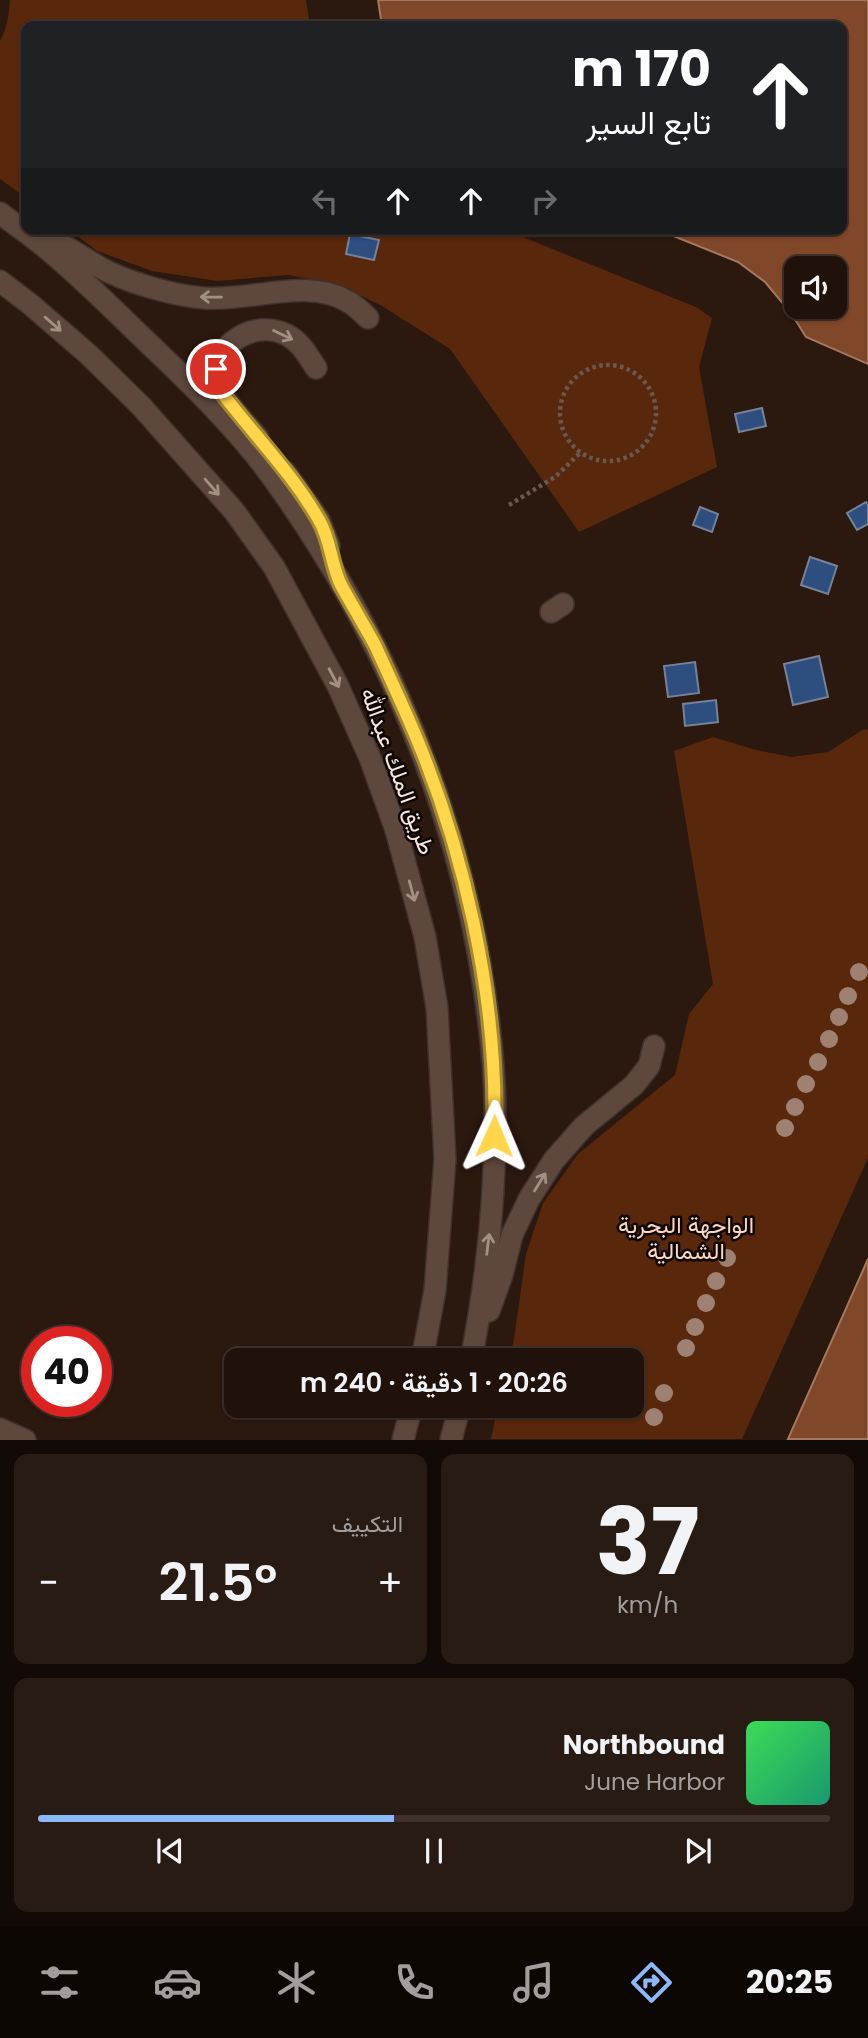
<!DOCTYPE html>
<html lang="ar">
<meta charset="utf-8">
<style>
:root{--surface:#20120b;--page:#281b14;--text:#f1f3f6;--muted:#a29e9d;--line:#3d322c;--accent:#8cb9fc}
body{margin:0;font-family:Poppins,Vazirmatn,sans-serif;background:var(--page);color:var(--text);direction:rtl;height:100vh;display:flex;flex-direction:column;font-size:26px;white-space:nowrap}
*{box-sizing:border-box;margin:0}
p{font-size:23px;color:var(--muted)}
.icon{flex:none;width:38px;height:38px;fill:none;stroke:currentColor;stroke-width:2;stroke-linecap:round;stroke-linejoin:round}
.map{position:relative;height:1440px;overflow:hidden;direction:ltr}
.details{display:flex;flex-direction:column;gap:14px;padding:14px;background:#120a06;flex:1}
.details>*{flex:none}
.banner{position:absolute;left:21px;top:21px;width:826px;height:214px;border-radius:14px;box-shadow:0 2px 5px #0004,0 0 0 2px var(--line);direction:rtl;background:#202124;color:#fff;overflow:hidden}
.tools{position:absolute;left:784px;top:256px;display:grid;gap:14px}
.tools a{display:grid;place-items:center;width:63px;height:63px;border-radius:14px;background:var(--surface);box-shadow:0 2px 5px #0004,0 0 0 2px var(--line);font-size:35px}
.speed{position:absolute;left:21px;top:1326px;display:flex;gap:14px;font-size:35px;font-weight:700;text-align:center}
.speed>*{display:grid;place-content:center;width:91px;height:91px;border-radius:50%;background:var(--surface);box-shadow:0 2px 5px #0004,0 0 0 2px var(--line);line-height:1}
.speed .limit{border:10px solid #d22;background:#fff;color:#111}
.pin{position:absolute;display:grid;place-items:center;width:60px;height:60px;color:#fff;margin:-30px;border:4px solid #fff;border-radius:50%;box-shadow:0 2px 7px #0007}
.me{position:absolute;width:77px;margin:-38px;rotate:1deg;stroke-linejoin:round;filter:drop-shadow(0 0 5px #0008)}
.turn{display:flex;align-items:center;gap:24px;height:147px;padding:0 21px;font-size:32px}
.turn .icon{width:91px;height:91px;stroke-width:2.5}
.turn b{display:block;font-size:49px;line-height:60px}
.lanes{display:flex;align-items:center;height:66px;padding:0 21px;background:#0003;justify-content:center;gap:35px;direction:ltr}
.lanes .off{opacity:.35}
.big{font-size:52px;font-weight:600;line-height:1.1}
.details .tile{flex:1;display:flex;flex-direction:column;justify-content:center;gap:10px;min-width:0;padding:0 24px;border-radius:14px;background:var(--page)}
.details .dial{align-items:center;gap:0}
.dial b{font-size:91px;line-height:1}
.song{display:flex;align-items:center;gap:21px}
.cover{width:84px;height:84px;border-radius:10px;background:linear-gradient(135deg,hsl(130 70% 55%),hsl(160 70% 35%))}
.played{height:7px;border-radius:4px;background:linear-gradient(90deg,var(--accent) 45%,var(--line) 45%)}
.keys{display:flex;justify-content:space-around;direction:ltr}
.heat{display:flex;justify-content:space-between;align-items:center;font-size:38px;direction:ltr}
.details .tiles{flex:1;display:grid;gap:14px;grid-template-columns:1fr 1fr}
.tile:last-child{grid-column:span 2}
.trip{position:absolute;left:224px;top:1348px;width:420px;height:70px;border-radius:14px;background:var(--surface);box-shadow:0 2px 5px #0004,0 0 0 2px var(--line);font-weight:600;line-height:70px;text-align:center;direction:rtl}
.dock{display:flex;height:112px;justify-content:space-around;align-items:center;background:#0d0704;color:var(--muted)}
.dock .icon{width:49px;height:49px}
.dock .active{color:var(--accent)}
.dock b{font-size:32px;color:var(--text)}
.map>svg:first-child{display:block}
.green{fill:#59270b}
.water{fill:#814729;stroke:#a47760;stroke-width:2;fill-rule:evenodd}
.building{fill:#2e4e80;stroke:#758297;stroke-width:2}
.lines{fill:none;stroke-linecap:round;stroke-linejoin:round}
.minor-casing{stroke:#3f312d;stroke-width:24}
.path{stroke:#6a5850;stroke-width:4.5;stroke-dasharray:3.5 3.5;stroke-linecap:butt}
.minor{stroke:#5e483d;stroke-width:21}
.tree{fill:#9e8173}
.oneway{stroke:#a29086}
.route-casing{stroke:#a68a30;stroke-width:18}
.route{stroke:#ffd54a;stroke-width:12}
.labels{text-anchor:middle;stroke-width:5;stroke-linejoin:round;paint-order:stroke}
.street-label{font-size:23px;fill:#f5e7e0;stroke:#0d0603}
.park-label{font-size:23px;fill:#fdd7c5;stroke:#0d0603}
</style>
<div class="map">
<svg width="868" height="1440" viewBox="0 0 868 1440">
<rect width="100%" height="100%" fill="#2b180f"/>
<g class="green">
<path d="M10 0H306L310 26H26V198L0 179V41C7 28 9 15 10 0Z"/>
<polygon points="68,229 503,229 696,307 712,318 699,367 717,467 579,532 450,349 382,306 337,284 288,275 217,281 152,271 97,251"/>
<polygon points="864,729 868,730 868,1158 742,1439 491,1439 498,1405 632,1405 632,1360 509,1360 514,1339 526,1254 543,1203 578,1154 675,1075 689,1014 713,984 674,751 713,737 756,750 792,757 828,752"/>
</g>
<g class="water">
<path d="M378 0H868V364L806 337 791 313 765 282 738 262 656 229H842V26H382ZM796 268H835V306H796Z"/>
<polygon points="868,1259 868,1439 788,1439"/>
</g>
<g class="building">
<polygon points="350,234 379,240 374,260 346,254"/>
<polygon points="762,408 766,426 739,432 735,414"/>
<polygon points="866,502 868,505 868,524 857,530 847,513"/>
<polygon points="700,507 718,514 712,532 693,525"/>
<polygon points="810,557 837,566 828,594 801,585"/>
<polygon points="819,656 828,697 793,705 784,664"/>
<polygon points="695,662 699,693 668,697 664,666"/>
<polygon points="716,700 718,722 685,726 683,704"/>
</g>
<g class="lines">
<g class="minor-casing">
<g id="minor">
<path d="M0 213C17 226 36 239 52 253 84 280 114 310 144 339 187 380 235 426 270 474 372 614 445 777 477 947 487 1001 495 1056 495 1111 496 1194 487 1278 471 1360"/>
<path d="M40 232C61 243 80 256 101 268 126 282 175 296 204 298 249 302 307 277 347 301 355 305 362 312 368 318"/>
<polyline points="0,281 30,304 88,354 141,406 234,511 274,567 338,686 370,758 396,830 425,937 437,1008 445,1159 435,1290 422,1360"/>
<path d="M258 438C249 427 218 395 216 382 211 344 256 318 287 335 301 342 308 356 316 368"/>
<polyline points="285,472 319,520 329,546"/>
<polyline points="551,612 563,604"/>
<polyline points="489,1311 502,1275 512,1235 529,1199 554,1160 584,1126 634,1085 649,1066 654,1046"/>
<polyline points="0,1429 25,1440"/>
<polyline points="403,1440 412,1405"/>
<polyline points="451,1440 460,1405"/>
</g>
</g>
<g class="path">
<circle cx="608" cy="413" r="48"/>
<polyline points="509,505 555,477 580,453"/>
</g>
<use href="#minor" class="minor"/>
</g>
<g class="tree">
<circle cx="859" cy="972" r="9"/>
<circle cx="848" cy="996" r="9"/>
<circle cx="839" cy="1017" r="9"/>
<circle cx="829" cy="1039" r="9"/>
<circle cx="818" cy="1062" r="9"/>
<circle cx="806" cy="1084" r="9"/>
<circle cx="795" cy="1107" r="9"/>
<circle cx="785" cy="1128" r="9"/>
<circle cx="727" cy="1258" r="9"/>
<circle cx="716" cy="1281" r="9"/>
<circle cx="706" cy="1303" r="9"/>
<circle cx="695" cy="1327" r="9"/>
<circle cx="686" cy="1348" r="9"/>
<circle cx="664" cy="1393" r="9"/>
<circle cx="654" cy="1417" r="9"/>
</g>
<defs><path id="oneway-shaft" d="M-6 0H5M1.5-3L5.5 0L1.5 3" fill="none" stroke-width="1.6" stroke-linecap="round" stroke-linejoin="round" transform="scale(1.75)"/></defs>
<g class="oneway">
<use href="#oneway-shaft" transform="translate(211 297) rotate(-179)"/>
<use href="#oneway-shaft" transform="translate(53 324) rotate(41)"/>
<use href="#oneway-shaft" transform="translate(283 335) rotate(25)"/>
<use href="#oneway-shaft" transform="translate(212 487) rotate(49)"/>
<use href="#oneway-shaft" transform="translate(334 678) rotate(62)"/>
<use href="#oneway-shaft" transform="translate(412 891) rotate(75)"/>
<use href="#oneway-shaft" transform="translate(540 1182) rotate(-58)"/>
<use href="#oneway-shaft" transform="translate(488 1244) rotate(-83)"/>
</g>
<g class="lines">
<g class="route-casing">
<path id="route" d="M216 369V385C249 430 291 471 319 520 331 540 331 565 341 585 352 605 364 625 375 645 386 669 397 693 408 718 463 843 499 999 494 1136"/>
</g>
<use href="#route" class="route"/>
</g>
<g class="labels">
<g class="street-label">
<text transform="translate(398 771) rotate(70)" y="8">طريق الملك عبدالله</text>
</g>
<g class="park-label">
<text x="686" y="1233">الواجهة البحرية<tspan x="686" dy="26">الشمالية</tspan></text>
</g>
</g>
</svg>
<div class="tools">
<a><svg class="icon" aria-label="sound" viewBox="0 0 24 24"><path d="M4 9h4l5-4v14l-5-4H4zM17 9q2 3 0 6"/></svg></a>
</div>
<div class="speed"><div class="limit">40</div></div>
<div class="pin" style="left:216px;top:369px;background:#d93025"><svg class="icon" aria-label="arrive" viewBox="0 0 24 24"><path d="M6 21V4h12l-3 4 3 4H6"/></svg></div>
<svg class="me" style="left:494px;top:1136px" viewBox="-20 -20 40 40"><path d="M0-17L14 15 0 8-14 15z" fill="#ffd54a" stroke="#fff" stroke-width="4"/></svg>
<div class="trip">20:26 · 1 دقيقة · 240 m</div>
<div class="banner">
<div class="turn"><svg class="icon" aria-label="ahead" viewBox="0 0 24 24"><path d="M12 20V5M6 11l6-6 6 6"/></svg><div><b>170 m</b>تابع السير</div></div>
<div class="lanes"><svg class="icon off" aria-label="left" viewBox="0 0 24 24"><path d="M17 20v-9H6M10 6l-5 5 5 5"/></svg><svg class="icon" aria-label="ahead" viewBox="0 0 24 24"><path d="M12 20V5M6 11l6-6 6 6"/></svg><svg class="icon" aria-label="ahead" viewBox="0 0 24 24"><path d="M12 20V5M6 11l6-6 6 6"/></svg><svg class="icon off" aria-label="right" viewBox="0 0 24 24"><path d="M7 20v-9h11M14 6l5 5-5 5"/></svg></div>
</div>
</div>
<section class="details">
<div class="tiles">
<div class="tile dial"><b>37</b><p>km/h</p></div>
<div class="tile"><p>التكييف</p>
<div class="heat"><a>−</a><b class="big">21.5°</b><a>+</a></div>
</div>
<div class="tile">
<div class="song"><i class="cover"></i><div><b>Northbound</b><p>June Harbor</p></div></div>
<div class="played"></div>
<div class="keys"><svg class="icon" aria-label="previous" viewBox="0 0 24 24"><path d="M18 5L8 12l10 7zM5 5v14"/></svg><svg class="icon" aria-label="pause" viewBox="0 0 24 24"><path d="M8 5v14M16 5v14"/></svg><svg class="icon" aria-label="next" viewBox="0 0 24 24"><path d="M6 5l10 7-10 7zM19 5v14"/></svg></div>
</div>
</div>
</section>
<nav class="dock">
<b>20:25</b>
<svg class="icon active" aria-label="directions" viewBox="0 0 24 24"><path d="M12 3l9 9-9 9-9-9zM9 14v-3h6M13 9l2 2-2 2"/></svg>
<svg class="icon" aria-label="music" viewBox="0 0 24 24"><path d="M9 18V5l10-2v13"/><circle cx="6" cy="18" r="3"/><circle cx="16" cy="16" r="3"/></svg>
<svg class="icon" aria-label="phone" viewBox="0 0 24 24"><path d="M5 4h4l2 5-3 2q2 4 5 5l2-3 5 2v4C11 20 4 13 5 4z"/></svg>
<svg class="icon" aria-label="climate" viewBox="0 0 24 24"><path d="M12 3v18M4 7l16 10M4 17L20 7"/></svg>
<svg class="icon" aria-label="car" viewBox="0 0 24 24"><path d="M5 17H2v-5l4-1 3-4h7l3 4 3 1v5h-3M9 17h6M6 11h13"/><circle cx="7" cy="17" r="2"/><circle cx="17" cy="17" r="2"/></svg>
<svg class="icon" aria-label="filters" viewBox="0 0 24 24"><path d="M4 7h16M4 17h16"/><circle cx="9" cy="7" r="2"/><circle cx="15" cy="17" r="2"/></svg>
</nav>
